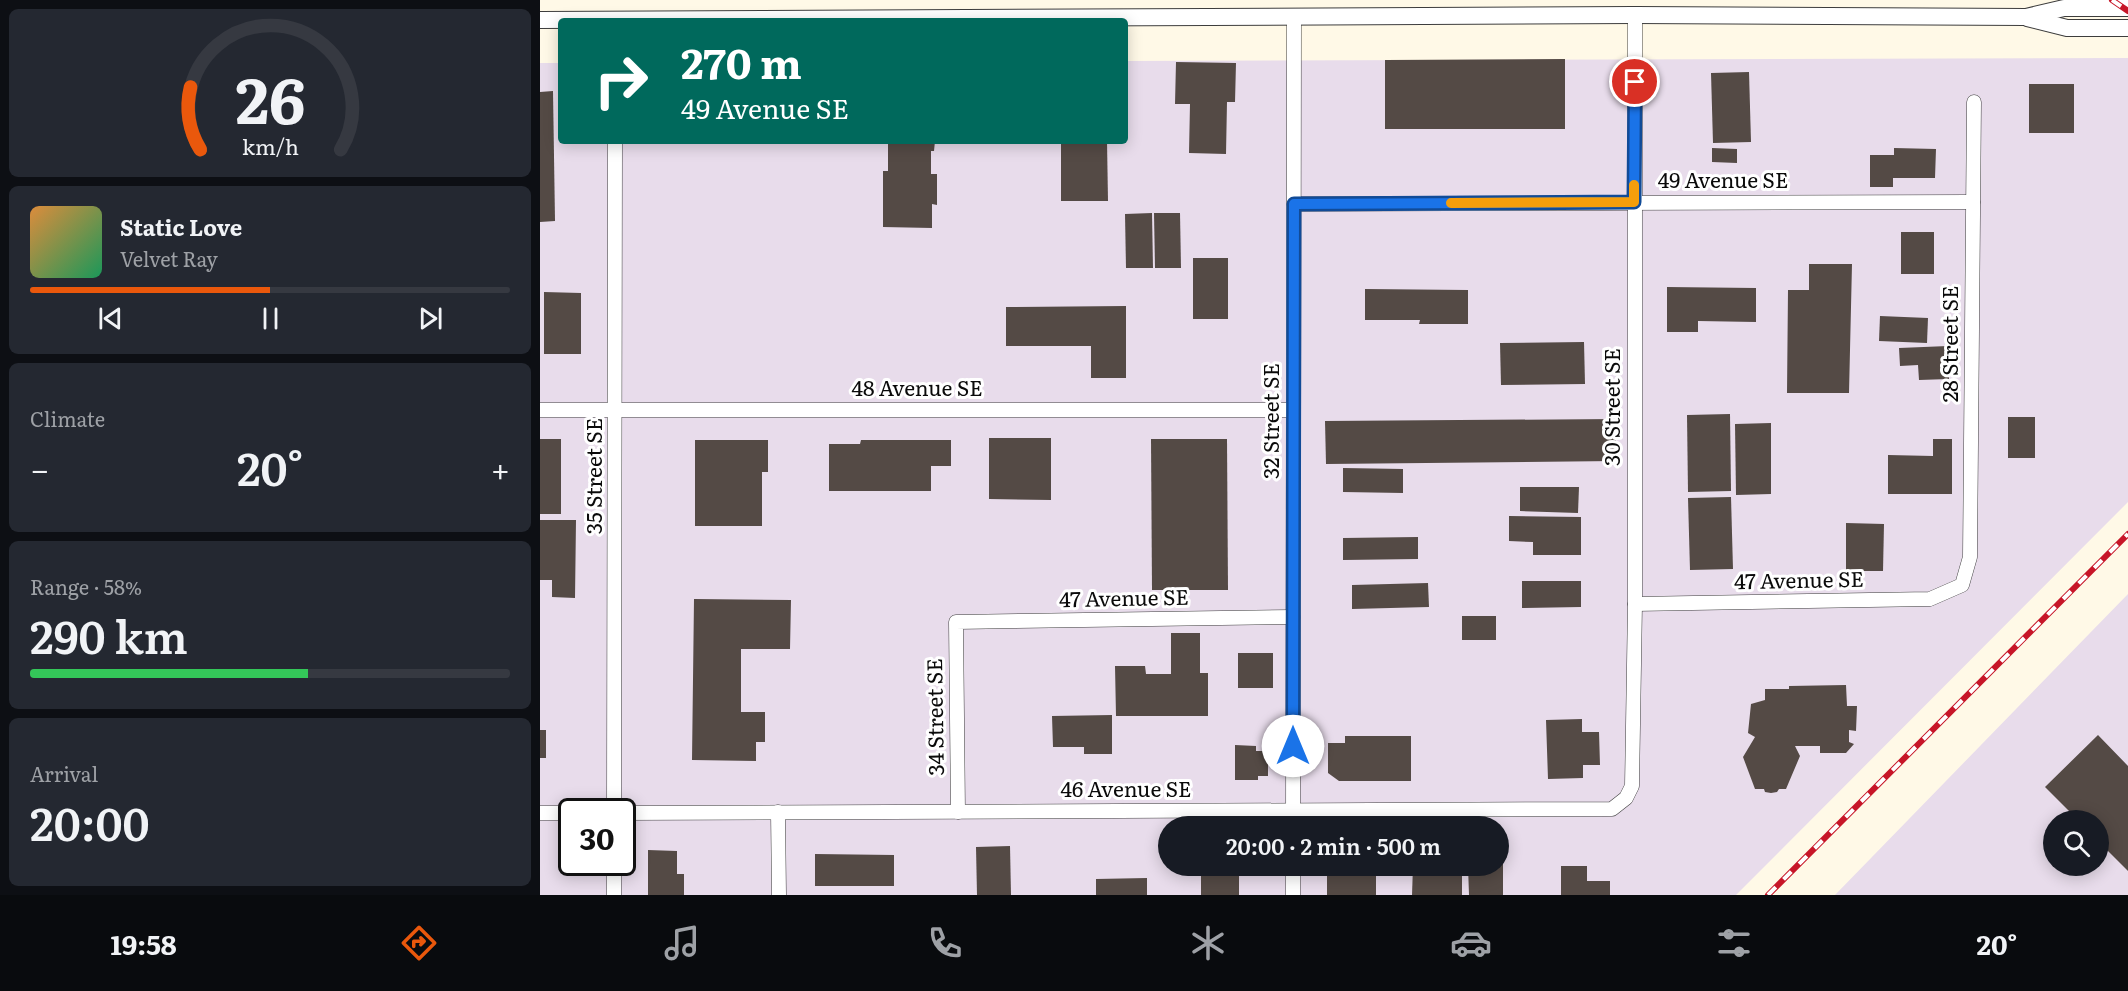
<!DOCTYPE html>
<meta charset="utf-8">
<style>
:root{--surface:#171b24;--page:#242831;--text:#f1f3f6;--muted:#9ea1a6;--line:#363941;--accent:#ea580c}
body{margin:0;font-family:Literata,serif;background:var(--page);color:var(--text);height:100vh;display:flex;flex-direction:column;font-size:22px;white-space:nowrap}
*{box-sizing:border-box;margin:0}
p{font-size:20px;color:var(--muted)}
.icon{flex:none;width:33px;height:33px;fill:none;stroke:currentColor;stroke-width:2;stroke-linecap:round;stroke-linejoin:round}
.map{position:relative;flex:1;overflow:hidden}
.drawer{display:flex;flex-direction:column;gap:9px;padding:9px;background:#0d0f14;width:540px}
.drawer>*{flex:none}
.banner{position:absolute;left:18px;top:18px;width:570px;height:126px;border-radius:6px;box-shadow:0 3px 15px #0003;background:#00695c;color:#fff;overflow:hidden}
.tools{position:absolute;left:1503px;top:810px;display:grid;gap:12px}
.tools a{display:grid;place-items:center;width:66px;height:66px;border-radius:50%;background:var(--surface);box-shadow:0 3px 15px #0003;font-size:30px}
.speed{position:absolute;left:18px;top:798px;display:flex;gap:12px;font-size:30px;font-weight:700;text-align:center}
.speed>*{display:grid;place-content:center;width:78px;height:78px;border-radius:50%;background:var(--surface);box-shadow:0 3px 15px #0003;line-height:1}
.speed .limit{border:3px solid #111;border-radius:9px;background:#fff;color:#111}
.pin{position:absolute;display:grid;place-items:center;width:51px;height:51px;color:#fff;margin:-26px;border:3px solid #fff;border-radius:50%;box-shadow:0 2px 6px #0007}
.me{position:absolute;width:66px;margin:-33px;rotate:0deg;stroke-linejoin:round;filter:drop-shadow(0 0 4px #0008)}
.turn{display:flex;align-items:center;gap:21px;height:126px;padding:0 24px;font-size:27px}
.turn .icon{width:78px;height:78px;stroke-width:2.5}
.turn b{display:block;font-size:42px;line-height:51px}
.big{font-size:45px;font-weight:600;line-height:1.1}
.drawer .card{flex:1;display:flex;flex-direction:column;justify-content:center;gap:9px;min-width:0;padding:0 21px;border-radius:9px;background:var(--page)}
.drawer .dial{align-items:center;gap:0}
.dial svg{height:156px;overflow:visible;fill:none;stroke:var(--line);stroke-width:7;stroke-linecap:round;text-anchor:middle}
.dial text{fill:var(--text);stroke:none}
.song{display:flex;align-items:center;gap:18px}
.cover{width:72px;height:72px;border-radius:9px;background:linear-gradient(135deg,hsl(30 70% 55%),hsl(150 70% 35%))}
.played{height:6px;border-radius:3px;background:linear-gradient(90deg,var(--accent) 50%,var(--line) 50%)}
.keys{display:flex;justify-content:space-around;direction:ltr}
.heat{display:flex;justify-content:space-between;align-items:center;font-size:33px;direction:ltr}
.charge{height:9px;border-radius:4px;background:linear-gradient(90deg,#34c759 58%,var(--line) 0)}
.trip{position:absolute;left:618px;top:816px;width:351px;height:60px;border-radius:30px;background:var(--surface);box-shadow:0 3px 15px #0003;font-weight:600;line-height:60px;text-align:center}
.tabs{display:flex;height:96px;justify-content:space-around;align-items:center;background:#090b0e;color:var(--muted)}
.tabs .icon{width:42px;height:42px}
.tabs .on{color:var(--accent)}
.tabs b{font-size:27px;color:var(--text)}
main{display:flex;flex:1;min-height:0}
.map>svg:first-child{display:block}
.industrial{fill:#e8dceb;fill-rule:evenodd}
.building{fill:#544a45}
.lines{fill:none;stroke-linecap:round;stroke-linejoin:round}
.minor-casing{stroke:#3d3d3d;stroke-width:15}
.tertiary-casing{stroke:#3d3d3d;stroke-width:18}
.minor{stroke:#fff;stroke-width:14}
.tertiary{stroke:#fff;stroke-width:16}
.rail-casing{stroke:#c71628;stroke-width:6}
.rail{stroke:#fff;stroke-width:4;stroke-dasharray:11;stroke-linecap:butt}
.route-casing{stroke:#114b97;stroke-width:15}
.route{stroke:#1a73e8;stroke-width:10}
.slow{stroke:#f59e0b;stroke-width:10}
.labels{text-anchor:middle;stroke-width:6;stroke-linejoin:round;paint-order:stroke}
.street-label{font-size:21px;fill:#0a0a0a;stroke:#fff}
</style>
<main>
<section class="drawer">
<div class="card dial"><svg viewBox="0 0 100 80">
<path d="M14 69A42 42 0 1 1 86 69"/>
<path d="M14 69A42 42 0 0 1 9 37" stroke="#ea580c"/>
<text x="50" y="56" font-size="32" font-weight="700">26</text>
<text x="50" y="72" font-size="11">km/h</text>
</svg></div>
<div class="card">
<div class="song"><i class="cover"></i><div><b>Static Love</b><p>Velvet Ray</p></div></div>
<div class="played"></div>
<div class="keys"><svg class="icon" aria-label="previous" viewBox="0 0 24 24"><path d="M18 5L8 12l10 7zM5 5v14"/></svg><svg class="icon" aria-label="pause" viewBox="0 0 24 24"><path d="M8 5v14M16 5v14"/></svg><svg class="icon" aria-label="next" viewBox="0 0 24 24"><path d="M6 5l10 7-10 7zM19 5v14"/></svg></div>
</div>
<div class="card"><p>Climate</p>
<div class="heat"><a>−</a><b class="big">20°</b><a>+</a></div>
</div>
<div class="card"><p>Range · 58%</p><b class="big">290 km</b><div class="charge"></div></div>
<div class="card"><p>Arrival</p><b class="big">20:00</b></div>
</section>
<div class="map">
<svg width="1588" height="895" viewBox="0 0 1588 895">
<rect width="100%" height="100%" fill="#fff9e7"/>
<g class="industrial">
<path d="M1588 58V502L1196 895H0V63H21V141H585V61ZM32 812H82V862H32ZM628 826H958V866H628Z"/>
<path d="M1588 594V895H1295ZM1514 820H1558V866H1514Z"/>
</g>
<g class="building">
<polygon points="1025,59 1025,129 845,129 845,60"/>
<polygon points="636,62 696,63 695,102 687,102 686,154 649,153 650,104 635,104"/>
<polygon points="1209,72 1211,142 1173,143 1171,73"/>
<rect x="1489" y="84" width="45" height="49"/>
<polygon points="13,91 15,221 0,222 0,92"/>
<polygon points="348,141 395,141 394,151 391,151 391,174 397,174 397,205 392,204 392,228 343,227 343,171 348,171"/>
<polygon points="521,141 567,141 568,201 521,201"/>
<polygon points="1172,148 1197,149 1197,163 1172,162"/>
<polygon points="1354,148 1396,149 1395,178 1353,178 1353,187 1330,187 1330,155 1354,155"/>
<polygon points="612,213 613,268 586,268 585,214"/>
<polygon points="614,213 640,213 641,268 615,268"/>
<rect x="1361" y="232" width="33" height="42"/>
<rect x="653" y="258" width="35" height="61"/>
<polygon points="1269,264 1312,264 1309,393 1247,393 1248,290 1269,290"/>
<polygon points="1127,287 1216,288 1216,322 1158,321 1158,332 1127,332"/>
<polygon points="825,289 928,290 928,324 879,324 880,320 825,320"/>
<polygon points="4,292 41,293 41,354 4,354"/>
<polygon points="586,306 586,378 551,378 551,346 466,346 466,307"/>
<polygon points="1340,316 1388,318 1387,343 1339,341"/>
<polygon points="1044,342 1045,384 961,385 960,343"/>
<polygon points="1408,346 1409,379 1379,380 1378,365 1360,366 1359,348"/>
<polygon points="1190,414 1191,491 1148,492 1147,415"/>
<rect x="1468" y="417" width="27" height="41"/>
<polygon points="1076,419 1076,461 786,464 785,421"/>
<polygon points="1231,423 1231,494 1196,495 1195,424"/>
<polygon points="449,438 511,438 511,500 449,499"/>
<rect x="0" y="439" width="21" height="75"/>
<polygon points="611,439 687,439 688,590 612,590"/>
<polygon points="1393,439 1412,439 1412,494 1348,494 1348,455 1393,456"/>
<polygon points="155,440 228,440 228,472 222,472 222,526 155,526"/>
<polygon points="321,440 411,440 411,466 391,466 391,491 289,491 289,444 320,444"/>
<polygon points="803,468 863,469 863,493 803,492"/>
<polygon points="980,487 1039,487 1038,513 980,511"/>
<polygon points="1191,497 1193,569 1150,570 1148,498"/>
<polygon points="969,516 1041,517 1041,555 993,555 993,542 969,541"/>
<polygon points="0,520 36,520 35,598 12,597 12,580 0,580"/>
<polygon points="1306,523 1344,524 1343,571 1306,571"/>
<polygon points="878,537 878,559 803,560 803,538"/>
<polygon points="982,581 1041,581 1041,607 982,608"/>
<polygon points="888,583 889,607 812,609 812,585"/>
<polygon points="154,599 251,600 250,649 201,649 201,712 225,712 225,742 216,742 216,761 152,760"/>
<rect x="922" y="616" width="34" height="24"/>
<polygon points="631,633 660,633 660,673 668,673 668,716 576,716 575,666 605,666 606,674 631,674"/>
<rect x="698" y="653" width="35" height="35"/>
<polygon points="1306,685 1307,706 1317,706 1316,731 1309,730 1309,742 1314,744 1306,753 1280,753 1280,746 1255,746 1260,756 1246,789 1239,789 1237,792 1231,793 1225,792 1224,789 1215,789 1203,757 1215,737 1208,733 1211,704 1225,700 1225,689 1249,689 1249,686"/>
<polygon points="572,715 572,754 544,754 544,747 513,747 512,716"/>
<polygon points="1042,719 1042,732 1059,732 1060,765 1043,765 1043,778 1008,779 1006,720"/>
<rect x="0" y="730" width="6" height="28"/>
<polygon points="1558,735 1588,766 1588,871 1558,841 1558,820 1538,820 1505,787"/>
<polygon points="805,736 871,736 871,781 799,781 788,773 788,743 805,743"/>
<polygon points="695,745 716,746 716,751 728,751 728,776 718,776 718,780 695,780"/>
<polygon points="470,846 471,895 437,895 436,847"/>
<polygon points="108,850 137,851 137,874 144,874 144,895 108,895"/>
<polygon points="275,854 354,855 354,886 275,886"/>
<polygon points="958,857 963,857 963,895 929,895 928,866 958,866"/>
<polygon points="661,866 719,866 719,875 699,875 699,895 661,895"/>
<rect x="787" y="866" width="49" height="29"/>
<polygon points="873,866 922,866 922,895 872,895"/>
<polygon points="1021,866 1047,866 1047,881 1070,881 1070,895 1021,895"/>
<polygon points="607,878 607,895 556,895 556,879"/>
</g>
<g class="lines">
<g class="minor-casing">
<g id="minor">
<polyline points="754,204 1433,202"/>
<polyline points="0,410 753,410"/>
<polyline points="1095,604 1390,599 1422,585 1430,557 1434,102"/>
<polyline points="74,812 75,141"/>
<polyline points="238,812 239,895"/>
<polyline points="418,812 416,622 753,617"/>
<polyline points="0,813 32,813"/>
<polyline points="82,813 1072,809 1086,798 1092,786 1095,604 1095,15"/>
<polyline points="753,826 754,16"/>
<polyline points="74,862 74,895"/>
<polyline points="753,895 753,866"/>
</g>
</g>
<g class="tertiary-casing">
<g id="tertiary">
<polyline points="1487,18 1527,28 1588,28"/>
<polyline points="0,20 1095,15 1486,17 1524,8 1588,8"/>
</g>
</g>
<use href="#minor" class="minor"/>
<use href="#tertiary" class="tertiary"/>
<g class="rail-casing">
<g id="rail">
<polyline points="1572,0 1588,11"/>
<polyline points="1228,895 1588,534"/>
</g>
</g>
<use href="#rail" class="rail"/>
</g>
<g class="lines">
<g class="route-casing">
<polyline id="route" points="753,746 754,204 1094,202 1095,82"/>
</g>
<use href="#route" class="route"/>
<polyline class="slow" points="911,203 1094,202 1094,185"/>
</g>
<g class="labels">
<g class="street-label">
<text x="1183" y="188">49 Avenue SE</text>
<text transform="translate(1411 344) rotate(-90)" y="7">28 Street SE</text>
<text x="377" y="396">48 Avenue SE</text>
<text transform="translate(1073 407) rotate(-90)" y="7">30 Street SE</text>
<text transform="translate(732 421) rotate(-90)" y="7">32 Street SE</text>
<text transform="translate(55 476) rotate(-90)" y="7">35 Street SE</text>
<text transform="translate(1259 581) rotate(-1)" y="7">47 Avenue SE</text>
<text transform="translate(584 599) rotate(-1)" y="7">47 Avenue SE</text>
<text transform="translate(396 717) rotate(-91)" y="7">34 Street SE</text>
<text x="586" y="797">46 Avenue SE</text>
</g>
</g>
</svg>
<div class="tools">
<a><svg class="icon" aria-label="search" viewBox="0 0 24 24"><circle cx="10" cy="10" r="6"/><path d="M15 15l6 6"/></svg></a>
</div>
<div class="speed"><div class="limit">30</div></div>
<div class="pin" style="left:1095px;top:82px;background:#d93025"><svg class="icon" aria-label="arrive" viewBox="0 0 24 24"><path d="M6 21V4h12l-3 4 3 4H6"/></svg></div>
<svg class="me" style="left:753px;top:746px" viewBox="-20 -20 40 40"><circle r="19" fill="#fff"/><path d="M0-13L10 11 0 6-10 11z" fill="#1a73e8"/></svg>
<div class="trip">20:00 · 2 min · 500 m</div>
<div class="banner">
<div class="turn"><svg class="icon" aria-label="right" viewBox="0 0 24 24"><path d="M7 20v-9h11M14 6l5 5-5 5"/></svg><div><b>270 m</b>49 Avenue SE</div></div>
</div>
</div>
</main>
<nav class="tabs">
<b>19:58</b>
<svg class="icon on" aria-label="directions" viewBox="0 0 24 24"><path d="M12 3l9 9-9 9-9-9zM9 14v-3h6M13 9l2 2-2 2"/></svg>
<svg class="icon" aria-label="music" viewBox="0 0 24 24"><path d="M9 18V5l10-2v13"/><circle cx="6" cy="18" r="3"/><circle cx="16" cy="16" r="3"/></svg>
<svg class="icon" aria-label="phone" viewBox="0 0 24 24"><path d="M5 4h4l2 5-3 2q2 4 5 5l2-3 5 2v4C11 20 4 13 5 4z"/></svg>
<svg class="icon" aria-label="climate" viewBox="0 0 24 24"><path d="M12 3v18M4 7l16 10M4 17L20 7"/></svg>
<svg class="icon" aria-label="car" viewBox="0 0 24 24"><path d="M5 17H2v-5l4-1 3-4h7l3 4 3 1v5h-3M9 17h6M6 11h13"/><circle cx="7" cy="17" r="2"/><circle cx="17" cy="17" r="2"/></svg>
<svg class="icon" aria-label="filters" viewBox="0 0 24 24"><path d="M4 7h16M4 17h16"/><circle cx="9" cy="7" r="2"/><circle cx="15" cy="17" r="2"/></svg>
<b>20°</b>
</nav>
